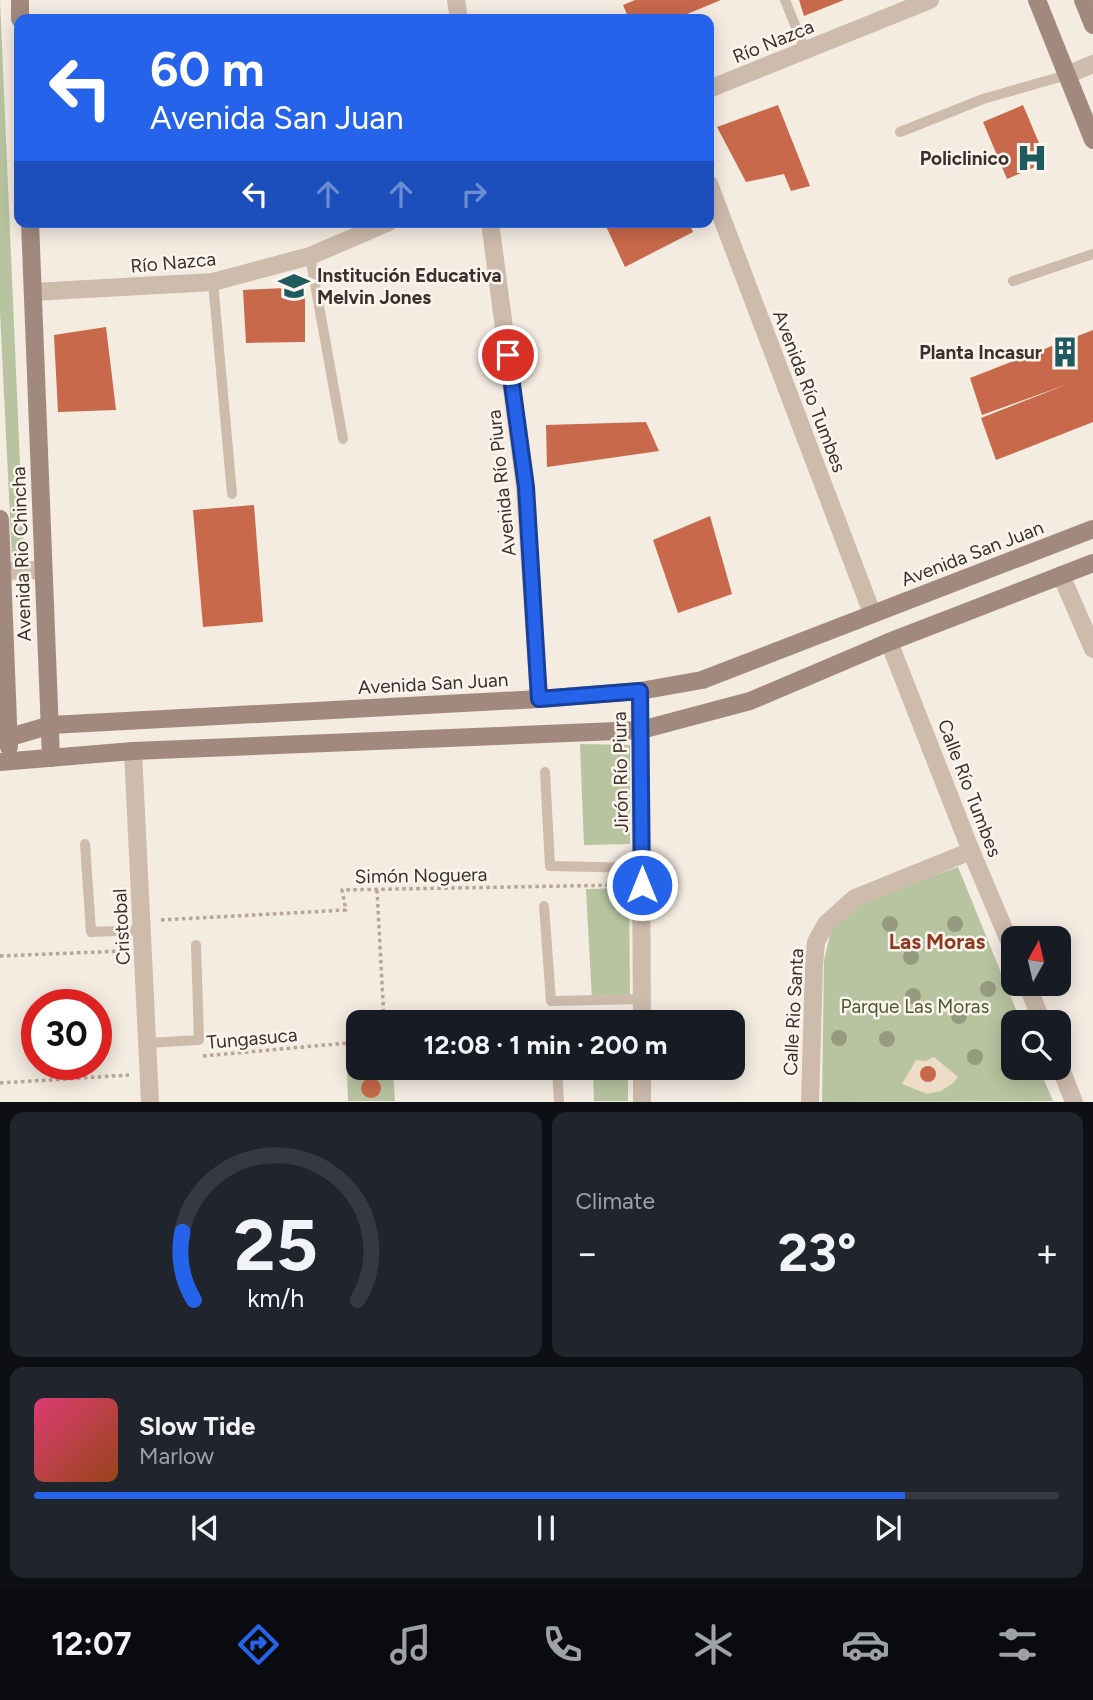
<!DOCTYPE html>
<meta charset="utf-8">
<style>
:root{--surface:#171b24;--page:#20242c;--text:#f1f3f6;--muted:#9ea1a6;--line:#363941;--accent:#2563eb}
body{margin:0;font-family:Figtree,sans-serif;background:var(--page);color:var(--text);height:100vh;display:flex;flex-direction:column;font-size:26px;white-space:nowrap}
*{box-sizing:border-box;margin:0}
p{font-size:23px;color:var(--muted)}
.icon{flex:none;width:38px;height:38px;fill:none;stroke:currentColor;stroke-width:2;stroke-linecap:round;stroke-linejoin:round}
.map{position:relative;height:1102px;overflow:hidden}
.sheet{display:flex;flex-direction:column;gap:10px;padding:10px;background:#0d0f14;flex:1}
.sheet>*{flex:none}
.banner{position:absolute;left:14px;top:14px;width:700px;height:214px;border-radius:14px;box-shadow:0 4px 18px #0003;background:#2563eb;color:#fff;overflow:hidden}
.needle{width:46px;rotate:8deg}
.buttons{position:absolute;left:1001px;top:926px;display:grid;gap:14px}
.buttons a{display:grid;place-items:center;width:70px;height:70px;border-radius:14px;background:var(--surface);box-shadow:0 4px 18px #0003;font-size:35px}
.speed{position:absolute;left:21px;top:989px;display:flex;gap:14px;font-size:35px;font-weight:700;text-align:center}
.speed>*{display:grid;place-content:center;width:91px;height:91px;border-radius:50%;background:var(--surface);box-shadow:0 4px 18px #0003;line-height:1}
.speed .limit{border:10px solid #d22;background:#fff;color:#111}
.pin{position:absolute;display:grid;place-items:center;width:60px;height:60px;color:#fff;margin:-30px;border:4px solid #fff;border-radius:50%;box-shadow:0 2px 7px #0007}
.me{position:absolute;width:77px;margin:-38px;rotate:0deg;stroke-linejoin:round;filter:drop-shadow(0 0 5px #0008)}
.turn{display:flex;align-items:center;gap:24px;height:147px;padding:0 21px;font-size:32px}
.turn .icon{width:91px;height:91px;stroke-width:2.5}
.turn b{display:block;font-size:49px;line-height:60px}
.lanes{display:flex;align-items:center;height:66px;padding:0 21px;background:#0003;justify-content:center;gap:35px;direction:ltr}
.lanes .off{opacity:.35}
.big{font-size:52px;font-weight:700;line-height:1.1}
.sheet .card{flex:1;display:flex;flex-direction:column;justify-content:center;gap:10px;min-width:0;padding:0 24px;border-radius:14px;background:var(--page)}
.sheet .dial{align-items:center;gap:0}
.dial svg{height:182px;overflow:visible;fill:none;stroke:var(--line);stroke-width:7;stroke-linecap:round;text-anchor:middle}
.dial text{fill:var(--text);stroke:none}
.song{display:flex;align-items:center;gap:21px}
.cover{width:84px;height:84px;border-radius:10px;background:linear-gradient(135deg,hsl(340 70% 55%),hsl(20 70% 35%))}
.played{height:7px;border-radius:4px;background:linear-gradient(90deg,var(--accent) 85%,var(--line) 85%)}
.keys{display:flex;justify-content:space-around;direction:ltr}
.heat{display:flex;justify-content:space-between;align-items:center;font-size:38px;direction:ltr}
.sheet .tiles{flex:1;display:grid;gap:10px;grid-template-columns:1fr 1fr}
.card:last-child{grid-column:span 2}
.trip{position:absolute;left:346px;top:1010px;width:399px;height:70px;border-radius:14px;background:var(--surface);box-shadow:0 4px 18px #0003;font-weight:700;line-height:70px;text-align:center}
.menu{display:flex;height:112px;justify-content:space-around;align-items:center;background:#090b0e;color:var(--muted)}
.menu .icon{width:49px;height:49px}
.menu .current{color:var(--accent)}
.menu b{font-size:32px;color:var(--text)}
.map>svg:first-child{display:block}
.green{fill:#b8c4a0}
.plaza{fill:#ecdcc8}
.building{fill:#c8694b}
.lines{fill:none;stroke-linecap:round;stroke-linejoin:round}
.path{stroke:#b9a596;stroke-width:3.5;stroke-dasharray:3.5 3.5;stroke-linecap:butt}
.lane{stroke:#cdbbac;stroke-width:10}
.street{stroke:#cdbbac;stroke-width:18}
.secondary{stroke:#a18a7d;stroke-width:18}
.tree{fill:#969b7f}
.route-casing{stroke:#184099;stroke-width:18}
.route{stroke:#2563eb;stroke-width:12}
.labels{text-anchor:middle;stroke-width:5;stroke-linejoin:round;paint-order:stroke}
.street-label{font-size:19px;fill:#3b302b;stroke:#fbf5ee}
.poi-label{font-size:19px;font-weight:bold;fill:#3b302b;stroke:#fbf5ee;text-anchor:end}
.park-label{font-size:19px;fill:#4a5a2e;stroke:#fbf5ee}
.neighbourhood-label{font-size:21px;font-weight:bold;fill:#8c3b22;stroke:#fbf5ee}
</style>
<div class="map">
<svg width="1093" height="1102" viewBox="0 0 1093 1102">
<rect width="100%" height="100%" fill="#f4ebe1"/>
<g class="green">
<polygon points="0,0 24,557 12,558 0,312"/>
<polygon points="580,744 630,745 630,844 584,845"/>
<polygon points="958,867 1021,1022 1013,1022 1013,1068 1039,1068 1053,1101 822,1102 824,960 831,931 849,911 878,895"/>
<polygon points="629,888 630,997 592,999 586,889"/>
<polygon points="359,1042 359,1068 393,1068 395,1101 348,1101 346,1043"/>
<polygon points="593,1068 628,1068 628,1101 594,1101"/>
</g>
<polygon class="plaza" points="934,1057 958,1077 952,1084 941,1091 927,1094 902,1084 916,1060 926,1061"/>
<g class="building">
<polygon points="635,0 721,0 675,19 629,19 623,5"/>
<polygon points="799,0 844,0 804,16"/>
<polygon points="778,105 810,186 791,191 784,174 746,182 717,127"/>
<polygon points="1023,105 1047,162 1007,179 983,122"/>
<polygon points="604,222 689,222 693,232 625,267"/>
<polygon points="305,287 305,342 246,343 243,290"/>
<polygon points="106,327 116,410 58,412 54,335"/>
<polygon points="1093,330 1093,422 996,460 981,418 1068,384 982,415 970,378"/>
<polygon points="646,422 659,451 547,467 546,425"/>
<polygon points="254,505 263,622 203,627 193,510"/>
<polygon points="710,516 732,594 678,613 653,540"/>
<circle cx="928" cy="1074" r="8"/>
<circle cx="371" cy="1088" r="10"/>
</g>
<g class="lines">
<g class="path">
<polyline points="377,890 384,1020"/>
<polyline points="161,920 346,910 342,890 622,885"/>
<polyline points="0,956 123,951"/>
<polyline points="385,1022 541,1013"/>
<polyline points="203,1056 359,1042"/>
<polyline points="0,1083 129,1075"/>
</g>
<g class="lane">
<polyline points="785,0 805,50"/>
<polyline points="900,132 983,99 1067,75"/>
<polyline points="310,256 343,439"/>
<polyline points="1013,281 1093,254"/>
<polyline points="213,282 232,494"/>
<polyline points="545,772 550,866 642,868"/>
<polyline points="85,844 91,932 142,930"/>
<polyline points="544,906 551,1001 642,999"/>
<polyline points="147,1043 199,1040 196,945"/>
<polyline points="557,1068 559,1102"/>
</g>
<g class="street">
<polyline points="456,0 459,19"/>
<polyline points="1067,75 1093,64"/>
<polyline points="709,89 930,0"/>
<polyline points="709,184 872,613"/>
<polyline points="490,222 525,487 539,699"/>
<polyline points="33,292 213,282 310,256 389,222"/>
<polyline points="0,571 41,570"/>
<polyline points="1061,575 1093,649"/>
<polyline points="889,642 971,851 1013,950"/>
<polyline points="640,691 642,1022"/>
<polyline points="133,751 150,1102"/>
<polyline points="1027,984 1042,1022"/>
<polyline points="1059,1064 1074,1102"/>
<polyline points="642,1102 642,1068"/>
<polyline points="810,1102 814,965 816,942 826,924 855,898 971,851"/>
</g>
<g class="secondary">
<polyline points="20,0 20,19"/>
<polyline points="1037,0 1093,140"/>
<polyline points="1083,0 1093,25"/>
<polyline points="30,222 51,758"/>
<polyline points="0,519 9,747"/>
<polyline points="0,740 51,725 539,699 640,691 702,680 1093,529"/>
<polyline points="0,762 133,751 641,730 750,701 889,642 1093,563"/>
</g>
</g>
<g class="tree">
<circle cx="890" cy="924" r="8"/>
<circle cx="955" cy="924" r="8"/>
<circle cx="911" cy="957" r="8"/>
<circle cx="988" cy="989" r="8"/>
<circle cx="913" cy="996" r="8"/>
<circle cx="959" cy="1016" r="8"/>
<circle cx="839" cy="1038" r="8"/>
<circle cx="887" cy="1039" r="8"/>
<circle cx="975" cy="1057" r="8"/>
</g>
<g class="lines">
<g class="route-casing">
<polyline id="route" points="508,355 526,487 539,699 640,691 642,885"/>
</g>
<use href="#route" class="route"/>
</g>
<defs>
<g id="hospital-bare" transform="scale(2.415)"><path d="M-5-5h3v3.5h4V-5h3V5h-3V1.5h-4V5h-3Z" fill="#1f5a5e" stroke="#fbf5ee" stroke-width="2.5" paint-order="stroke"/></g>
<g id="school-bare" transform="scale(2.415)"><path d="M0-5L7-2L0 1L-7-2ZM-4 1L0 2.5L4 1V4Q0 6-4 4Z" fill="#1f5a5e" stroke="#fbf5ee" stroke-width="2.5" paint-order="stroke"/></g>
<g id="building-bare" transform="scale(2.415)"><path d="M-4-6H4V6H1V3H-1V6H-4ZM-2.5-4.3h1.7v1.8h-1.7ZM.8-4.3h1.7v1.8H.8ZM-2.5-1h1.7V.8h-1.7ZM.8-1h1.7V.8H.8Z" fill="#1f5a5e" stroke="#fbf5ee" stroke-width="2.5" paint-order="stroke"/></g>
</defs>
<g fill-rule="evenodd">
<use href="#hospital-bare" x="1032" y="158"/>
<use href="#school-bare" x="294" y="286"/>
<use href="#building-bare" x="1065" y="352"/>
</g>
<g class="labels">
<g class="street-label">
<text transform="translate(773 41) rotate(-22)" y="7">Río Nazca</text>
<text transform="translate(173 262) rotate(-5)" y="7">Río Nazca</text>
<text transform="translate(810 391) rotate(69)" y="7">Avenida Río Tumbes</text>
<text transform="translate(501 483) rotate(-96)" y="7">Avenida Río Piura</text>
<text transform="translate(972 553) rotate(-21)" y="7">Avenida San Juan</text>
<text transform="translate(21 554) rotate(-92)" y="7">Avenida Rio Chincha</text>
<text transform="translate(433 683) rotate(-3)" y="7">Avenida San Juan</text>
<text transform="translate(620 772) rotate(-91)" y="7">Jirón Río Piura</text>
<text transform="translate(970 788) rotate(69)" y="7">Calle Río Tumbes</text>
<text transform="translate(421 875) rotate(-1)" y="7">Simón Noguera</text>
<text transform="translate(121 927) rotate(-93)" y="7">Cristobal</text>
<text transform="translate(793 1012) rotate(-87)" y="7">Calle Rio Santa</text>
<text transform="translate(252 1038) rotate(-5)" y="7">Tungasuca</text>
</g>
<g class="poi-label">
<text x="1009" y="165">Policlinico</text>
<text x="317" y="282" text-anchor="start">Institución Educativa<tspan x="317" dy="22">Melvin Jones</tspan></text>
<text x="1042" y="359">Planta Incasur</text>
</g>
<g class="park-label">
<text x="915" y="1013">Parque Las Moras</text>
</g>
<g class="neighbourhood-label">
<text x="937" y="949">Las Moras</text>
</g>
</g>
</svg>
<div class="buttons">
<a><svg class="needle" viewBox="-14 -14 28 28"><path d="M0-13l5 13h-10z" fill="#e53935"/><path d="M0 13l5-13h-10z" fill="#9ea1a6"/></svg></a>
<a><svg class="icon" aria-label="search" viewBox="0 0 24 24"><circle cx="10" cy="10" r="6"/><path d="M15 15l6 6"/></svg></a>
</div>
<div class="speed"><div class="limit">30</div></div>
<div class="pin" style="left:508px;top:355px;background:#d93025"><svg class="icon" aria-label="arrive" viewBox="0 0 24 24"><path d="M6 21V4h12l-3 4 3 4H6"/></svg></div>
<svg class="me" style="left:642px;top:885px" viewBox="-20 -20 40 40"><circle r="17" fill="#2563eb" stroke="#fff" stroke-width="3"/><path d="M0-11L8 9 0 5-8 9z" fill="#fff"/></svg>
<div class="trip">12:08 · 1 min · 200 m</div>
<div class="banner">
<div class="turn"><svg class="icon" aria-label="left" viewBox="0 0 24 24"><path d="M17 20v-9H6M10 6l-5 5 5 5"/></svg><div><b>60 m</b>Avenida San Juan</div></div>
<div class="lanes"><svg class="icon" aria-label="left" viewBox="0 0 24 24"><path d="M17 20v-9H6M10 6l-5 5 5 5"/></svg><svg class="icon off" aria-label="ahead" viewBox="0 0 24 24"><path d="M12 20V5M6 11l6-6 6 6"/></svg><svg class="icon off" aria-label="ahead" viewBox="0 0 24 24"><path d="M12 20V5M6 11l6-6 6 6"/></svg><svg class="icon off" aria-label="right" viewBox="0 0 24 24"><path d="M7 20v-9h11M14 6l5 5-5 5"/></svg></div>
</div>
</div>
<section class="sheet">
<div class="tiles">
<div class="card dial"><svg viewBox="0 0 100 80">
<path d="M14 69A42 42 0 1 1 86 69"/>
<path d="M14 69A42 42 0 0 1 9 39" stroke="#2563eb"/>
<text x="50" y="56" font-size="32" font-weight="700">25</text>
<text x="50" y="72" font-size="11">km/h</text>
</svg></div>
<div class="card"><p>Climate</p>
<div class="heat"><a>−</a><b class="big">23°</b><a>+</a></div>
</div>
<div class="card">
<div class="song"><i class="cover"></i><div><b>Slow Tide</b><p>Marlow</p></div></div>
<div class="played"></div>
<div class="keys"><svg class="icon" aria-label="previous" viewBox="0 0 24 24"><path d="M18 5L8 12l10 7zM5 5v14"/></svg><svg class="icon" aria-label="pause" viewBox="0 0 24 24"><path d="M8 5v14M16 5v14"/></svg><svg class="icon" aria-label="next" viewBox="0 0 24 24"><path d="M6 5l10 7-10 7zM19 5v14"/></svg></div>
</div>
</div>
</section>
<nav class="menu">
<b>12:07</b>
<svg class="icon current" aria-label="directions" viewBox="0 0 24 24"><path d="M12 3l9 9-9 9-9-9zM9 14v-3h6M13 9l2 2-2 2"/></svg>
<svg class="icon" aria-label="music" viewBox="0 0 24 24"><path d="M9 18V5l10-2v13"/><circle cx="6" cy="18" r="3"/><circle cx="16" cy="16" r="3"/></svg>
<svg class="icon" aria-label="phone" viewBox="0 0 24 24"><path d="M5 4h4l2 5-3 2q2 4 5 5l2-3 5 2v4C11 20 4 13 5 4z"/></svg>
<svg class="icon" aria-label="climate" viewBox="0 0 24 24"><path d="M12 3v18M4 7l16 10M4 17L20 7"/></svg>
<svg class="icon" aria-label="car" viewBox="0 0 24 24"><path d="M5 17H2v-5l4-1 3-4h7l3 4 3 1v5h-3M9 17h6M6 11h13"/><circle cx="7" cy="17" r="2"/><circle cx="17" cy="17" r="2"/></svg>
<svg class="icon" aria-label="filters" viewBox="0 0 24 24"><path d="M4 7h16M4 17h16"/><circle cx="9" cy="7" r="2"/><circle cx="15" cy="17" r="2"/></svg>
</nav>
